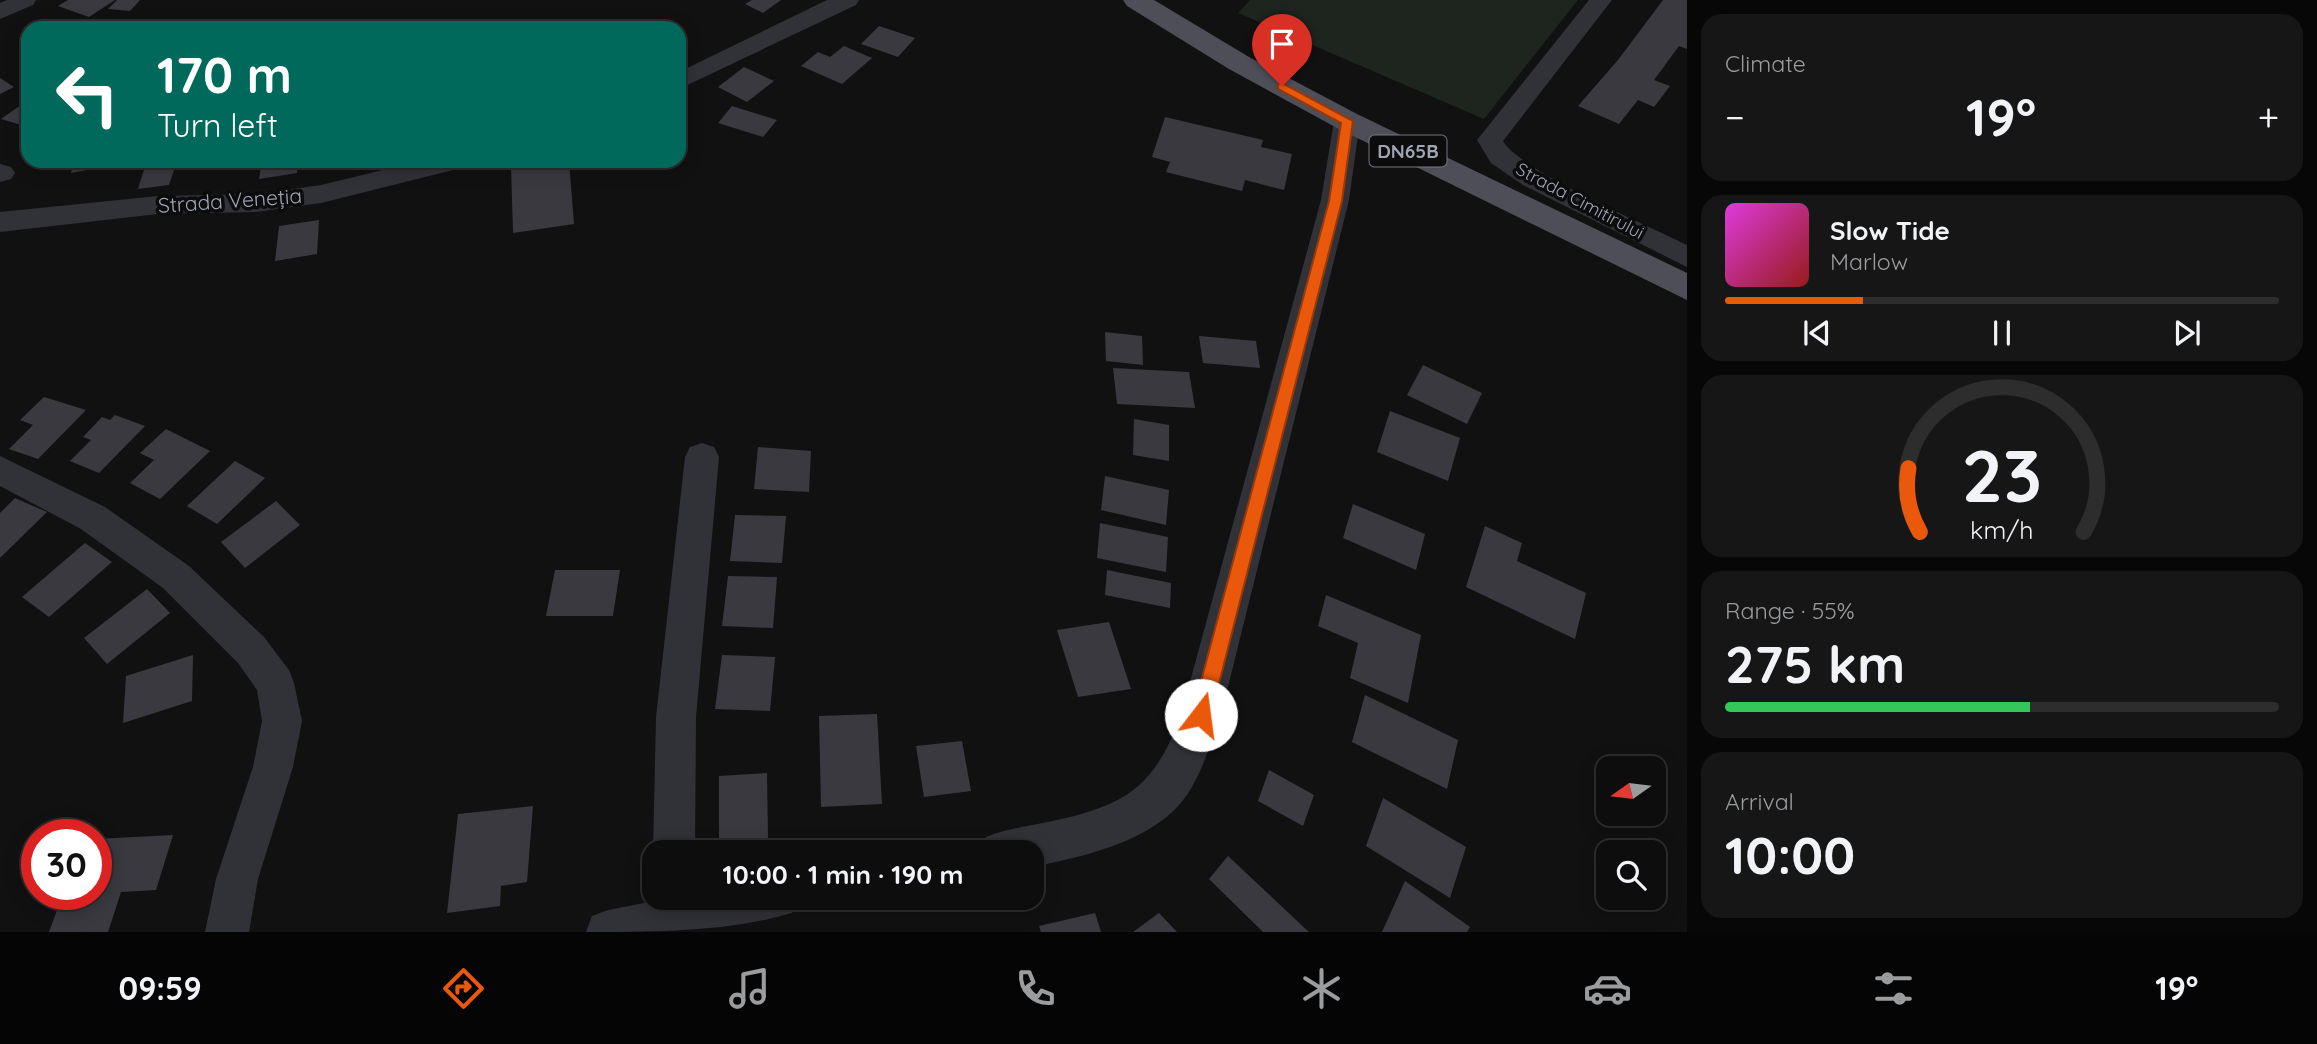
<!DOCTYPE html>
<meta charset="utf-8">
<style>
:root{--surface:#0d0d0e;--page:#161617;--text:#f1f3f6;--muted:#9a9c9e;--line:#2d2d2e;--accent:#ea580c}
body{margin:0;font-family:Quicksand,sans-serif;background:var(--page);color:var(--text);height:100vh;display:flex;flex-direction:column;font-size:26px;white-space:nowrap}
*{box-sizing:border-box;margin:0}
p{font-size:23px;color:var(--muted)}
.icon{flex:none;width:38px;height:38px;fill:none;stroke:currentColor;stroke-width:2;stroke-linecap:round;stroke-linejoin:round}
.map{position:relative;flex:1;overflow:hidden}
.details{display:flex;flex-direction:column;gap:14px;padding:14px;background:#070708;width:630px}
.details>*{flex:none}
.banner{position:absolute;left:21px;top:21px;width:665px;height:147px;border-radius:21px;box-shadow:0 4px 18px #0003,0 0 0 2px var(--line);background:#00695c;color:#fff;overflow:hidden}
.needle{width:46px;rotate:256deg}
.fabs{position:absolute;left:1596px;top:756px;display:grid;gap:14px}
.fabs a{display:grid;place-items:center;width:70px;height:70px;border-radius:14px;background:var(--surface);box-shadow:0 4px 18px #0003,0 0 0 2px var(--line);font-size:35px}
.speed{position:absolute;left:21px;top:819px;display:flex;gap:14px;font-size:35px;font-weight:700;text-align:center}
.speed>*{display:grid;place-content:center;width:91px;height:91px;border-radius:50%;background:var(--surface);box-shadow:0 4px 18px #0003,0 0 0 2px var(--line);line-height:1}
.speed .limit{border:10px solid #d22;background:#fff;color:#111}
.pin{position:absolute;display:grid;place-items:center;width:60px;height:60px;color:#fff;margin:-72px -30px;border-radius:50% 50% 50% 0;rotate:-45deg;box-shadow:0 0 7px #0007}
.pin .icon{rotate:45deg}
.me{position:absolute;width:77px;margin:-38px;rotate:15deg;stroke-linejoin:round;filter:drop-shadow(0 0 5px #0008)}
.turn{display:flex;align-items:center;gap:24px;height:147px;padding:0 21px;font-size:32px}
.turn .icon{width:91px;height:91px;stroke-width:2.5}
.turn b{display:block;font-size:49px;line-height:60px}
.big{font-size:52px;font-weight:700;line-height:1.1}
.details .card{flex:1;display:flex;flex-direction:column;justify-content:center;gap:10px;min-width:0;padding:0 24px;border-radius:21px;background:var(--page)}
.details .dial{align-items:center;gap:0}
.dial svg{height:182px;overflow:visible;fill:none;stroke:var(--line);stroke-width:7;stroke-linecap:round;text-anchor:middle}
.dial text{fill:var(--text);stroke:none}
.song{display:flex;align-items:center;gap:21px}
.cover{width:84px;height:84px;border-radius:10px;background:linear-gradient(135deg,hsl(300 70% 55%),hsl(0 70% 35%))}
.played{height:7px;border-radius:4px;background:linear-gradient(90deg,var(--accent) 25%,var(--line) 25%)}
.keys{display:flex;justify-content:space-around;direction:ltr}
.heat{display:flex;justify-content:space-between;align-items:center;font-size:38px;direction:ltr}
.charge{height:10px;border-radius:5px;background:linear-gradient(90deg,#34c759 55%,var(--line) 0)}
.trip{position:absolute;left:642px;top:840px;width:402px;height:70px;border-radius:21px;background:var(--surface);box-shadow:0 4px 18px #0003,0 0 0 2px var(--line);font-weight:700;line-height:70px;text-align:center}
.menu{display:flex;height:112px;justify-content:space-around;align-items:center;background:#050506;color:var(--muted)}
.menu .icon{width:49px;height:49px}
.menu .current{color:var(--accent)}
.menu b{font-size:32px;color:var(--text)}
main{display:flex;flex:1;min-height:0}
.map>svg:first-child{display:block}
.green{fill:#1d251e}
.building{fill:#3a393f}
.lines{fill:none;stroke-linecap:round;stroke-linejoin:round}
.street{fill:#313138;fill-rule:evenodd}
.primary{fill:#4d4e57;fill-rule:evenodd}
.route{fill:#ea580c;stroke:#983908;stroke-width:2}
.labels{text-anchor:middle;stroke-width:7;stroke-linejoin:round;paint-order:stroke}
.far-street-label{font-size:18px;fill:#a0a4b4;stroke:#0c0c0d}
.shield{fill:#0c0c0d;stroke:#747682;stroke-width:2}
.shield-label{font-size:19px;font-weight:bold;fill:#a0a4b4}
.street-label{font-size:21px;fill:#a0a4b4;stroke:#0c0c0d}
</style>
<main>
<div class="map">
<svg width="1687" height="932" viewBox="0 0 1687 932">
<rect width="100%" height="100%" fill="#111112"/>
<polygon class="green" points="1250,0 1578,0 1484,119 1238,13"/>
<g class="building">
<polygon points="68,0 115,0 89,17 58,6"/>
<polygon points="117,0 140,0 130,11 108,9"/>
<polygon points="752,0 781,0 763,13 745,4"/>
<polygon points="1663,0 1687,0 1687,49 1679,46 1654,80 1670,86 1654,107 1638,100 1619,124 1578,106 1618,60"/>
<polygon points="541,21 577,25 575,28 537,28"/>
<polygon points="879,26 915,38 898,57 861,44"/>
<polygon points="844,46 872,58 842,84 801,66 818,52 830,57"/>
<polygon points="744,67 774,81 747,102 718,87"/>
<polygon points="0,78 14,87 0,94"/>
<polygon points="28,100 28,124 25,126 1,119"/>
<polygon points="732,106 777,120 763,137 718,123"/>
<polygon points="1165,117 1263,140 1261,147 1292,154 1284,190 1245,180 1242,191 1166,172 1170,162 1152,157"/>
<polygon points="74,161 105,161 104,167 71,173"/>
<polygon points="177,161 169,185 138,189 146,163"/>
<polygon points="262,161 298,161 297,173 259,179"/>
<polygon points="535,161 569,161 574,224 513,233 511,164"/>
<polygon points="319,220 317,254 275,261 279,226"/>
<polygon points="1105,332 1142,336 1143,365 1106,361"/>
<polygon points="1199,336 1256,341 1260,368 1203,363"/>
<polygon points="1423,365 1482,393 1467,424 1407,395"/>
<polygon points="1113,368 1189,372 1195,408 1117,404"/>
<polygon points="44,397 86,410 38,459 9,449 33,425 20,420"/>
<polygon points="1390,411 1460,438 1448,481 1377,452"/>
<polygon points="115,415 145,426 99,473 70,461 91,440 83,437 102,417 110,420"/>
<polygon points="1134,419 1169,425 1169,461 1133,455"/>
<polygon points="166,429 210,451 160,499 130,483 154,460 140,453"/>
<polygon points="758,447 811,451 809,492 754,489"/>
<polygon points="235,461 265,478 217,524 187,506"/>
<polygon points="1105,476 1169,490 1166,525 1101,510"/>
<polygon points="15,498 47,512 0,558 0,513"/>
<polygon points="276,501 300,525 245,568 221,542"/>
<polygon points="1353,504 1425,534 1416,570 1343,538"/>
<polygon points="735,515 786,516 782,563 730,561"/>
<polygon points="1100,523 1168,537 1166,572 1097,558"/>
<polygon points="1485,526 1522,543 1517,561 1586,593 1575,639 1466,587"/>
<polygon points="85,543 112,562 49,617 22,597"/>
<polygon points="555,570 620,570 613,616 546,616"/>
<polygon points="1107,570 1171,583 1170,608 1105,595"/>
<polygon points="728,576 777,577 773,628 722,626"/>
<polygon points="147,589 170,613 107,664 84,638"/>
<polygon points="1326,595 1421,635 1408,703 1350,678 1358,643 1318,626"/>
<polygon points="1109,622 1131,689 1078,697 1057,630"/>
<polygon points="193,655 192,701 123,723 126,676"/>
<polygon points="722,655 775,657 770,711 715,709"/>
<polygon points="1365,695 1458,740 1447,789 1352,742"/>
<polygon points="877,714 882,804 821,807 819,716"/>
<polygon points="962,741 971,791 924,797 916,746"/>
<polygon points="1269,770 1314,795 1303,826 1258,801"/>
<polygon points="767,773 768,839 719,842 719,776"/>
<polygon points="1383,798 1466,847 1450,898 1366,846"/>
<polygon points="533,806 527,882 501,886 500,906 447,913 458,814"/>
<polygon points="173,835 156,890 121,892 108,932 49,932 63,894 96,894 96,839"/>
<polygon points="1228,856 1309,932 1263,932 1209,879"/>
<polygon points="1405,881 1470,927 1467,932 1382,932"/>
<polygon points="1095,913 1101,932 1041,932 1039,926"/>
<polygon points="1159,913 1177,932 1133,932"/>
</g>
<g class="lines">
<g class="street">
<polygon points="7,0 36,0 33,5 0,19 0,3"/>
<polygon points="827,0 859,0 856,5 679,89 679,72"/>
<path d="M1589 0H1612L1503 141C1523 173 1647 225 1687 245V267L1523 185 1491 163 1477 140Z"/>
<path d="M1347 113 1356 115 1360 121 1349 200 1221 715C1211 742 1203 771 1187 795 1154 842 1085 856 1032 867V852H980L986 837C1005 829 1024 827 1043 823 1121 807 1153 792 1181 715L1321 200 1334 121 1338 115Z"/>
<polygon points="420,161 469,161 465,167 321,203 256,212 158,214 0,232 0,212 158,196 256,194 321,185"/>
<polygon points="0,164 11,167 15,173 11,179 0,182"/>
<polygon points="702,443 714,447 719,457 696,717 695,852 654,852 654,856 653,852 656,717 685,457 690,447"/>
<polygon points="0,456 105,507 189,566 264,637 289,670 294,683 302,721 293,767 258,879 249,932 205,932 216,879 253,767 262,721 257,690 238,663 163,588 81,529 0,486"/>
<path d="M670 898H799L792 913C728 932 654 932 586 932L592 916 608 910Z"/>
</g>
<polygon class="primary" points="1123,0 1154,0 1249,57 1357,114 1687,273 1687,300 1337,128 1229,69 1127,6"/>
</g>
<polygon class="route" points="1282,83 1353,121 1342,201 1211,715 1208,722 1201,724 1195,722 1192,715 1329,201 1341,123 1278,89 1278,84"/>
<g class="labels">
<g class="far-street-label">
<text transform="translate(1580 201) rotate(28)" y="6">Strada Cimitirului</text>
</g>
<rect class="shield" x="1369.5" y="135.5" width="77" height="31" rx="5"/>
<g class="shield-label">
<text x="1408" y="158">DN65B</text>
</g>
<g class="street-label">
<text transform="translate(230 201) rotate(-4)" y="7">Strada Veneția</text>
</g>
</g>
</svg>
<div class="fabs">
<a><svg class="needle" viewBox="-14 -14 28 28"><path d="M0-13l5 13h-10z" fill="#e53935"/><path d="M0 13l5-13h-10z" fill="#9a9c9e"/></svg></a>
<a><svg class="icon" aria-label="search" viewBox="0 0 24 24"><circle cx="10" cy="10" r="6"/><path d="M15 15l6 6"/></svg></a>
</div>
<div class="speed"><div class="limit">30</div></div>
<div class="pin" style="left:1282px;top:86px;background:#d93025"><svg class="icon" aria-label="arrive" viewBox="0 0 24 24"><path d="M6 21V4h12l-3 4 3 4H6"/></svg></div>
<svg class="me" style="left:1201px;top:715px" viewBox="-20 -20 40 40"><circle r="19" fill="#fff"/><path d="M0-13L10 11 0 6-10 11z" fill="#ea580c"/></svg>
<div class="trip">10:00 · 1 min · 190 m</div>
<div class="banner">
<div class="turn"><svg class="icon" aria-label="left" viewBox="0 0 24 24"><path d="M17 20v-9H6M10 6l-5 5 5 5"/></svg><div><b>170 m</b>Turn left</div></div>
</div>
</div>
<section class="details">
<div class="card"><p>Climate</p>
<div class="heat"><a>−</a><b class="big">19°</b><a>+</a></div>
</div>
<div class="card">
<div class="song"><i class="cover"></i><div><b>Slow Tide</b><p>Marlow</p></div></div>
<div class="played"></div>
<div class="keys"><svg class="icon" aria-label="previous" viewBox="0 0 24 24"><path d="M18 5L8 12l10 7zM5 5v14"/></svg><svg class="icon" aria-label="pause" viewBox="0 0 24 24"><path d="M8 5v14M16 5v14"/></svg><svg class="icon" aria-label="next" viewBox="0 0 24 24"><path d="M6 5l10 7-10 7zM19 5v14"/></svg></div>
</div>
<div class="card dial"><svg viewBox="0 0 100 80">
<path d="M14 69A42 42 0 1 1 86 69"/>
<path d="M14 69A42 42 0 0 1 9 41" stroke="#ea580c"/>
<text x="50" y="56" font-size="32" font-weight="700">23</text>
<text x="50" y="72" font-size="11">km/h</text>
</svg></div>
<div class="card"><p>Range · 55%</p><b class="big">275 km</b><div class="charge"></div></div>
<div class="card"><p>Arrival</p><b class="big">10:00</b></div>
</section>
</main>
<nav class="menu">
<b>09:59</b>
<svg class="icon current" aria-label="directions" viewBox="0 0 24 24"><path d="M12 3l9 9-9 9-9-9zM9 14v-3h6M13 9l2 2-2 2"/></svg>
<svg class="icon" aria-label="music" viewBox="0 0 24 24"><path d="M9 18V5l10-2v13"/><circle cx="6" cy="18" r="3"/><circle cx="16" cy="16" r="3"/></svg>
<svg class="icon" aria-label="phone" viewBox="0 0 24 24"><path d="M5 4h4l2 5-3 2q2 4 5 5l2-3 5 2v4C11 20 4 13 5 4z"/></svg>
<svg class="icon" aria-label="climate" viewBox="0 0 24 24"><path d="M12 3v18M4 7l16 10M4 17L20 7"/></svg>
<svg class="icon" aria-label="car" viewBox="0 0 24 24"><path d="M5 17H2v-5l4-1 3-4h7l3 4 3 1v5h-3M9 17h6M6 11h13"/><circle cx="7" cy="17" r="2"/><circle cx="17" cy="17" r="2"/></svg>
<svg class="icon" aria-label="filters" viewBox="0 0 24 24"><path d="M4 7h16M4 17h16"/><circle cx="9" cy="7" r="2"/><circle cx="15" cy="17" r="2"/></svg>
<b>19°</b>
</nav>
